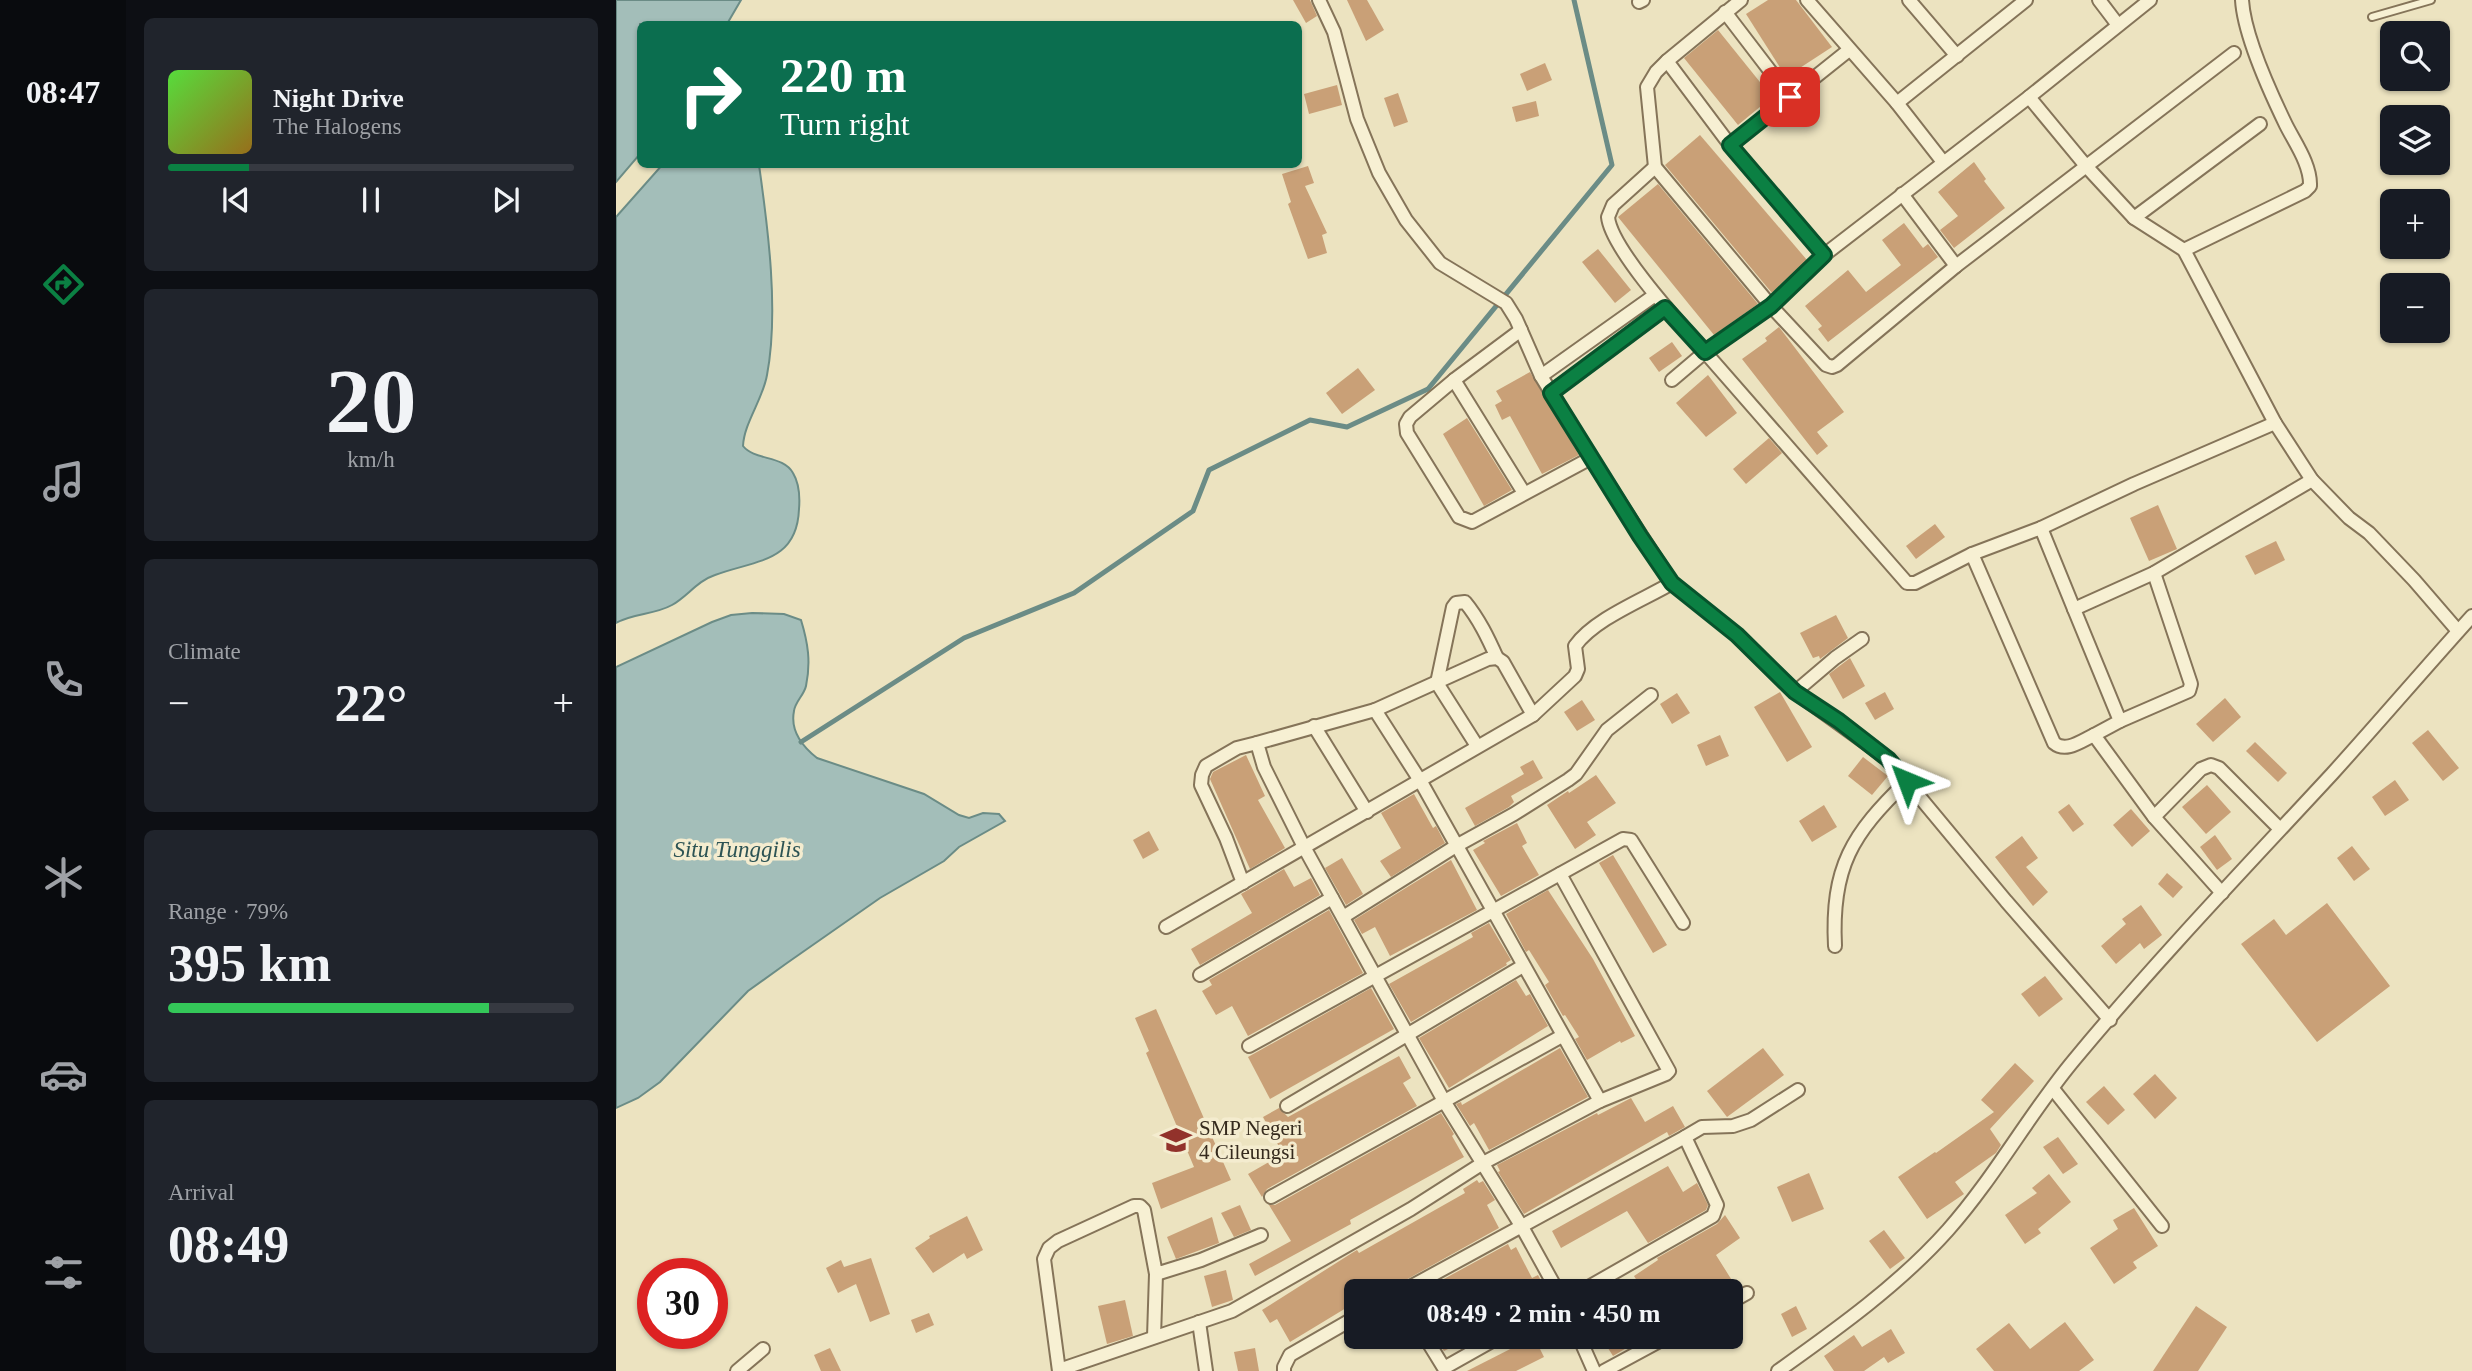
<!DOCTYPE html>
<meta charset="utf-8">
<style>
:root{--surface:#171b24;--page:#20242c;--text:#f1f3f6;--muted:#9ea1a6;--line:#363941;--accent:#0b8043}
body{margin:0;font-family:"Times New Roman",serif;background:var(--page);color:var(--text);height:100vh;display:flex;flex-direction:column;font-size:26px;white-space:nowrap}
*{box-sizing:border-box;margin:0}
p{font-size:23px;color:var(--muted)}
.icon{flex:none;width:38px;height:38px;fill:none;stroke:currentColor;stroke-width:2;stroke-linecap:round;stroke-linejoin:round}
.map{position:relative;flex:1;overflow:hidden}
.panel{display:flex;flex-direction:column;gap:18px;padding:18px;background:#0d0f14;width:490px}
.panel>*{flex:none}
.hud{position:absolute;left:21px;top:21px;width:665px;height:147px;border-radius:10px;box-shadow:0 2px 5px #0004;background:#0b6e4f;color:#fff;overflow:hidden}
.buttons{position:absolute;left:1764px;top:21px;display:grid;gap:14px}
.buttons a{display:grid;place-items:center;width:70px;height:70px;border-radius:10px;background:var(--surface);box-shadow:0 2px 5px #0004;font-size:35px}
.speed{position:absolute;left:21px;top:1258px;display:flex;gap:14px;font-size:35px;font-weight:700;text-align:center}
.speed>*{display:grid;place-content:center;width:91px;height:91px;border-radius:50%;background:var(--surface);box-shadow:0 2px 5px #0004;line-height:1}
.speed .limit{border:10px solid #d22;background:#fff;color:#111}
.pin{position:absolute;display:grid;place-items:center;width:60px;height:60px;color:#fff;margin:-30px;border-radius:14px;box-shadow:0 4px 10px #0006}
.me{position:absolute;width:77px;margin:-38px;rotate:316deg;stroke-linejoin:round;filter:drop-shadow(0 0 5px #0008)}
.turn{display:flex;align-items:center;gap:24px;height:147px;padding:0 28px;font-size:32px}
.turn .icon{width:91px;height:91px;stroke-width:2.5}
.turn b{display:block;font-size:49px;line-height:60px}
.big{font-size:52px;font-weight:800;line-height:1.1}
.panel .widget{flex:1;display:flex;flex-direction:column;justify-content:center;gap:10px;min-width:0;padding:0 24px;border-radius:10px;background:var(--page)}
.panel .dial{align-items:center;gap:0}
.dial b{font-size:91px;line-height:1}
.song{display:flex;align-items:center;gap:21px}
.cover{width:84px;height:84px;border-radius:10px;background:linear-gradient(135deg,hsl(110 70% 55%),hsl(40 70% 35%))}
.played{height:7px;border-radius:4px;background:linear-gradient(90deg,var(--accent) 20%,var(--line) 20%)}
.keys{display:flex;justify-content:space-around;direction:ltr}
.heat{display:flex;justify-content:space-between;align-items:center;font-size:38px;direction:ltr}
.charge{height:10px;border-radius:5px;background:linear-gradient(90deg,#34c759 79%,var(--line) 0)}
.trip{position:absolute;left:728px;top:1279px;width:399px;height:70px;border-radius:10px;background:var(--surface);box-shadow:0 2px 5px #0004;font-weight:800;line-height:70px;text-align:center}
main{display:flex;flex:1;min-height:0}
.tab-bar{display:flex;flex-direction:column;width:126px;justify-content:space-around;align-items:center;background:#090b0e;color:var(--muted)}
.tab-bar .icon{width:49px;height:49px}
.tab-bar .active{color:var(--accent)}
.tab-bar b{font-size:32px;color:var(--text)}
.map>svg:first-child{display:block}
.water{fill:#a3beb9;stroke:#6b8c86;stroke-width:2}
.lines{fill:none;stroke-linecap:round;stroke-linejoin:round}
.stream{stroke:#6b8c86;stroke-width:5}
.building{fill:#c9a077}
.lane-casing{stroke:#857459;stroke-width:10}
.street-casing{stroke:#857459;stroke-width:16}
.lane{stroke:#f7f0d3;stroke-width:6}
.street{stroke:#f7f0d3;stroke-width:12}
.route-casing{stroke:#07532c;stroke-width:18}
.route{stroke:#0b8043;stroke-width:12}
.labels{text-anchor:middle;stroke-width:7;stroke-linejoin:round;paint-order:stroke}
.poi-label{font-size:21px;fill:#352a1d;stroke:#f4eccf;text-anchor:start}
.water-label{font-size:23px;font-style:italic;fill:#2c5354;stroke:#f4eccf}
</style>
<main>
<nav class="tab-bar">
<b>08:47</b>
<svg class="icon active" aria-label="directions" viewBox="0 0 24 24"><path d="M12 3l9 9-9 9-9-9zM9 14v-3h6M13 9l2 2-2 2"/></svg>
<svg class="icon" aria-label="music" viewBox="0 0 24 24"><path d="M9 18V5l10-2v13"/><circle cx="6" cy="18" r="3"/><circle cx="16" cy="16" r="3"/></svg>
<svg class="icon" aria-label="phone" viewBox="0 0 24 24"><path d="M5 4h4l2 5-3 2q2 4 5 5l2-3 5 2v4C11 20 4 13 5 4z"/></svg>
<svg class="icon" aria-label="climate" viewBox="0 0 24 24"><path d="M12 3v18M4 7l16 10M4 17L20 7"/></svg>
<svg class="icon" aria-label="car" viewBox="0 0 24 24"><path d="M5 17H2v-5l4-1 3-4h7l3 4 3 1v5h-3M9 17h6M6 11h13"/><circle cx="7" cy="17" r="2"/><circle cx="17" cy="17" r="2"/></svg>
<svg class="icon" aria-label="filters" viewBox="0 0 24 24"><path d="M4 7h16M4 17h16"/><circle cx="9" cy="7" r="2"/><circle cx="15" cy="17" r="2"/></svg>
</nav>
<section class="panel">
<div class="widget">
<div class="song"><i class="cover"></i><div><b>Night Drive</b><p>The Halogens</p></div></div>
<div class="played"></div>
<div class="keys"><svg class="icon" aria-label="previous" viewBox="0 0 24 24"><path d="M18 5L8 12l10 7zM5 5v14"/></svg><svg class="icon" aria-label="pause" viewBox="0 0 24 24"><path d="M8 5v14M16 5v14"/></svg><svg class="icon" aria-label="next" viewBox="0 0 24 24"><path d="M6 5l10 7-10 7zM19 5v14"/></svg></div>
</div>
<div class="widget dial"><b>20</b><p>km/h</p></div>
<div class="widget"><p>Climate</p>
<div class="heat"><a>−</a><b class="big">22°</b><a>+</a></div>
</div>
<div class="widget"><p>Range · 79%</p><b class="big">395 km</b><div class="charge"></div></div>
<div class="widget"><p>Arrival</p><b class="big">08:49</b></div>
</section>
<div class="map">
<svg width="1856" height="1371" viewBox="0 0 1856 1371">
<rect width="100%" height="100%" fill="#ece3c0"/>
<g class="water">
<polygon points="0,0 125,0 111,24 24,24 24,154 0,182"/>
<path d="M47 164 143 165C152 228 163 312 151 375 147 399 128 423 127 446 139 461 167 455 177 473 183 483 184 497 183 509 181 563 139 560 99 575 81 581 72 596 56 605 38 615 17 613 0 623V217Z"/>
<path d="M136 613 168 614 185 620C192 643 195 662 190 686 188 695 179 702 178 711 174 731 187 747 201 758L308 794 343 815 353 818 367 813 383 814 389 821 343 847 328 861 264 898 171 963 132 991 44 1082 22 1098 0 1108V667L96 622 115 615Z"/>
</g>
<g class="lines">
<polyline class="stream" points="185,742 348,638 458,593 577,511 593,470 694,420 731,427 812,389 996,165 958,0"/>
</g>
<g class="building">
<polygon points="677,0 694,0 701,16 690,23"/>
<polygon points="731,0 751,0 768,30 750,41"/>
<polygon points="1152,0 1180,0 1216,47 1170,77 1130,14"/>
<polygon points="1102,30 1156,97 1122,125 1068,58"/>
<polygon points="929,63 936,80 911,91 904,74"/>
<polygon points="721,85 726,105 693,114 688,94"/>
<polygon points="782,93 792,122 778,127 768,98"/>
<polygon points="920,101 923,116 900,122 896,107"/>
<polygon points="1084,135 1191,260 1156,293 1049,165"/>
<polygon points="1358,162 1370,179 1368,181 1389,208 1338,248 1324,230 1342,216 1322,192"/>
<polygon points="692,166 698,183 689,186 711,233 706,235 711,253 692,259 672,204 675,202 666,174"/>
<polygon points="1042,184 1142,304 1098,335 1002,217"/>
<polygon points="1288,223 1307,248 1312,244 1322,257 1212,342 1202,329 1206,326 1189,306 1232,270 1250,292 1285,265 1266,240"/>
<polygon points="982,249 1015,290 999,303 966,262"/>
<polygon points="1163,327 1228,412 1201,432 1212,446 1201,455 1126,359 1151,341 1149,338"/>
<polygon points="1056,342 1066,356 1043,372 1033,358"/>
<polygon points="742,368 759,390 726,414 710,393"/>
<polygon points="914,372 963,455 926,474 894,416 886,420 879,405 886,401 880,391"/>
<polygon points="1092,375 1121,413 1090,437 1060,403"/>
<polygon points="851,418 896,490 868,506 827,434"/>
<polygon points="1153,438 1166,453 1130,484 1117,469"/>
<polygon points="1542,505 1561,549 1533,561 1514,518"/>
<polygon points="1319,524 1329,537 1300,559 1290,546"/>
<polygon points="1660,541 1669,560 1639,575 1629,556"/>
<polygon points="1220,615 1232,638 1204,659 1203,656 1197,658 1184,633"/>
<polygon points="1234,658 1249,686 1227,699 1213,674"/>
<polygon points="1164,692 1196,747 1171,762 1138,707"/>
<polygon points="1269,692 1278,709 1259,720 1249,703"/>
<polygon points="1061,693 1074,713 1056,724 1044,704"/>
<polygon points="1609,698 1625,717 1597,742 1580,724"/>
<polygon points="966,700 979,720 961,731 948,712"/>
<polygon points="1812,730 1843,768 1827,781 1796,743"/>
<polygon points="1104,735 1113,756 1090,766 1081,745"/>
<polygon points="1639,742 1671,773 1662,782 1630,751"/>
<polygon points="630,755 649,796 642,800 669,848 634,869 594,779 597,772"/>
<polygon points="1247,757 1272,776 1256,795 1232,776"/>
<polygon points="917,760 927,778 895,796 898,802 893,807 859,826 849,808 908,774 904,767"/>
<polygon points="980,775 1000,803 971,822 980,835 959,849 931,805 952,791 953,793"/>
<polygon points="1779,780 1793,800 1769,816 1756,797"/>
<polygon points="1591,785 1615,812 1590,834 1566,807"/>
<polygon points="798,794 817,828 820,826 829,843 775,877 764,861 785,848 765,813"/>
<polygon points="1453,804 1468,824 1457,832 1442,812"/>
<polygon points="1208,805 1221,827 1196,842 1183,821"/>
<polygon points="1515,809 1534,831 1516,847 1497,825"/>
<polygon points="901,823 911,843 906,846 923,875 885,896 857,850 869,843 867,841"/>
<polygon points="533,831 543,850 527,859 517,840"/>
<polygon points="1599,835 1616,859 1601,870 1584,847"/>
<polygon points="1406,836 1422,858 1410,867 1432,892 1417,906 1379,857"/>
<polygon points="1736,846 1754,869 1738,881 1721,858"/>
<polygon points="997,855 1051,945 1037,953 983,863"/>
<polygon points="726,858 747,894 730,905 709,868"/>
<polygon points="835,860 861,910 774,956 759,927 746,934 738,920"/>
<polygon points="668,869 678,887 695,878 704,895 584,965 575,949 636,913 625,894"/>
<polygon points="1551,873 1567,887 1557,898 1542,884"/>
<polygon points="932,890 977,959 1019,1036 1005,1043 1004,1041 971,1060 959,1039 963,1037 949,1015 947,1016 929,985 933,982 913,950 910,952 890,914"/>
<polygon points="1711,903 1774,986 1701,1042 1625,944 1658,919 1670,935"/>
<polygon points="1525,905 1546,935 1528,949 1524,943 1500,964 1485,946 1510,924 1506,919"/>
<polygon points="713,910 747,973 632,1036 616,1006 600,1015 586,991 596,985 593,980"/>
<polygon points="873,923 895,960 890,963 891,965 795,1022 773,984 857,937 855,933"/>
<polygon points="1429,976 1447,999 1423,1017 1405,994"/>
<polygon points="900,980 910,996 914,994 932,1026 833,1088 803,1038"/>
<polygon points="755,988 778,1029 654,1099 632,1057"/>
<polygon points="540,1009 615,1180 545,1209 536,1183 578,1167 530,1053 533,1051 519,1018"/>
<polygon points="944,1048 972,1097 873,1150 858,1123 854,1126 840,1104 845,1102 846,1105"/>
<polygon points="1147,1048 1168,1075 1111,1117 1091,1091"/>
<polygon points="783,1056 795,1078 787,1083 801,1106 651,1189 646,1197 632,1174 667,1154 647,1117 663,1108 672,1117"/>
<polygon points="1399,1063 1418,1081 1374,1129 1385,1145 1380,1153 1339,1182 1348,1194 1311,1219 1282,1177 1319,1152 1320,1153 1378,1112 1365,1100"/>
<polygon points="1539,1074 1561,1098 1539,1119 1517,1094"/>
<polygon points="1488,1086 1509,1110 1492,1125 1470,1102"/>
<polygon points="1015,1098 1029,1122 1057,1106 1069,1127 1053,1136 1051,1132 908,1214 882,1172 884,1171 881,1165 981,1113 982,1115"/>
<polygon points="825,1113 838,1134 836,1136 848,1157 734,1220 735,1224 639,1276 633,1264 675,1241 653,1205 659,1205"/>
<polygon points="1442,1137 1462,1164 1447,1174 1427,1147"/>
<polygon points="1052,1166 1067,1192 1081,1183 1092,1205 1090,1210 1032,1243 1011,1211 945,1248 936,1231"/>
<polygon points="1193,1173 1208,1209 1176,1222 1161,1187"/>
<polygon points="1433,1174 1455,1202 1422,1229 1425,1233 1409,1244 1389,1215 1421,1193 1416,1188"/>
<polygon points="861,1180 863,1183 867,1181 879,1200 871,1205 883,1228 779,1286 776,1281 758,1292 740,1292 740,1302 674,1342 661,1319 654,1323 646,1310 736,1253 741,1250 743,1253 849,1193 847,1189"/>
<polygon points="624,1205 635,1230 618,1237 605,1213"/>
<polygon points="1518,1208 1542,1246 1517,1262 1521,1268 1498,1284 1474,1248 1502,1229 1497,1220"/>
<polygon points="1109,1215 1124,1238 1100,1255 1117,1282 1102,1292 1028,1292 1018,1276 1042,1260 1041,1258 1101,1224"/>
<polygon points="351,1216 367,1250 351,1259 348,1253 317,1273 299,1248 314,1238 313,1236"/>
<polygon points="596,1217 603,1243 560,1259 551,1237"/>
<polygon points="1268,1230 1289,1258 1274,1269 1253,1241"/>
<polygon points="892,1244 895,1250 900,1247 916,1278 922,1275 931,1292 804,1292"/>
<polygon points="255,1258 274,1314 254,1322 240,1284 222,1293 210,1268 225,1260 228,1267"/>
<polygon points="610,1270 617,1300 596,1307 588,1276"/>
<polygon points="509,1300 517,1336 491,1344 482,1306"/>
<polygon points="1180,1306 1191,1329 1176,1337 1165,1314"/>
<polygon points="1580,1306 1611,1327 1582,1371 1537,1371"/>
<polygon points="313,1313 318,1325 300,1333 295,1320"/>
<polygon points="1449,1322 1478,1360 1463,1371 1378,1371 1360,1349 1393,1323 1414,1349"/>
<polygon points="1275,1329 1289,1353 1272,1363 1268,1357 1248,1371 1218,1371 1208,1356 1238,1335 1246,1347"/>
<polygon points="819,1337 856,1337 828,1351"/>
<polygon points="918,1337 928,1357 900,1371 851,1371"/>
<polygon points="985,1337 1029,1337 997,1356"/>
<polygon points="214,1348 225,1371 205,1371 198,1355"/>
<polygon points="639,1348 643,1371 622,1371 618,1352"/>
</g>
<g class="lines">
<g class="lane-casing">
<polyline id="lane" points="1756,17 1815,0"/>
</g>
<g class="street-casing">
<g id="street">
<polyline points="703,0 718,32 741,119 763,173 790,220 824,263 890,303 900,319 925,376 975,458 1056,583 1121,635 1179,692 1272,759 1390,901 1494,1020"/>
<polyline points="1125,0 1051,61 1040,72 1031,87 1039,167 1155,306 1210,365 1216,367 1221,365 1340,266 1618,53"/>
<polyline points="1191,0 1281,103 1327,162"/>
<polyline points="1293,0 1341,56"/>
<polyline points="1483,0 1502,25"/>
<polyline points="1023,2 1027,0"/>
<polyline points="1109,12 1174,97"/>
<polyline points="1051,61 1114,145"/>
<polyline points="1413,97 1534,0"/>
<polyline points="1281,103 1410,0"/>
<path d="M1039 167 997 205 992 217C995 249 1066 326 1089 352L1056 380"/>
<polyline points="1286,194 1340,266"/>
<polyline points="1518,218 1568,250 1659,423 1696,480 1733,518 1753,533 1798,580 1842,631"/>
<path d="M1568 250 1689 191 1694 186C1695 165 1679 143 1670 125 1654 92 1628 35 1626 0"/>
<polyline points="1208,255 1114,145 1233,50"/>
<polyline points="905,330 838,380 794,417 790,424 791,433 843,517 856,522 975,458"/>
<polyline points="925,376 1039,295"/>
<polyline points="838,380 908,493"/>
<polyline points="935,393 1049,308"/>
<polyline points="1425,528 1518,484 1659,423"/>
<path d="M1356 554 1438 743C1450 753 1465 741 1478 735"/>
<polyline points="1458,609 1425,528 1356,554 1299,583 1291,583 1089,352 1155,306 1208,255 1413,97 1470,166 1518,218 1644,124"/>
<polyline points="1179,692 1219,658 1246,639"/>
<polyline points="759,710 872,659 881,658 887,662 917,715"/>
<polyline points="1504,721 1573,691 1575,684 1538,573"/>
<polyline points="698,726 751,812"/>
<path d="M861 746 821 683 837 607 840 603 849 602C863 619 872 638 881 658"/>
<polyline points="1538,817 1585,769 1595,765 1603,768 1664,829"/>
<polyline points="944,874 1053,1071 1050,1074 984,1101"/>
<polyline points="627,883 610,838 585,785 586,775 590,766 621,748 641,743"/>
<polyline points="1606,893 1538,817 1478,735 1504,721 1458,609 1538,573 1696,480"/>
<polyline points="727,917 840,846 898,814 952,780 960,774 991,730 1035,695"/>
<path d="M550 927 917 715 959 676 962 669 959 646C978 619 1027 600 1056 583"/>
<path d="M1219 946C1215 867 1236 834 1291 781"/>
<polyline points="584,975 716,898"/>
<polyline points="633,1046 1007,839 1015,840 1067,923"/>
<polyline points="1437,1089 1546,1226"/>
<polyline points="671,1106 907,966"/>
<polyline points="1069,1137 1086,1127 1117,1126 1135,1120 1182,1090"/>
<polyline points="655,1197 946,1036"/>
<polyline points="785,1292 1069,1137 1101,1205 1097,1216 964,1292"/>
<polyline points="1115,1302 1131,1293"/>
<polyline points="583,1322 590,1371"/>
<polyline points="538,1337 540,1274"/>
<polyline points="809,1337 828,1368 883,1337"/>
<polyline points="963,1337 978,1371"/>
<polyline points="443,1370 616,1311 795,1209 867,1163 984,1101 805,782 759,710 641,743 648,767 688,847 828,1101 906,1227 942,1292"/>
<polyline points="121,1371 147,1349"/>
<polyline points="443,1371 428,1259 433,1248 442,1241 518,1206 524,1206 528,1210 540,1274 585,1260 645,1235"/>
<polyline points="668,1371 668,1367 674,1355 740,1317"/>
<polyline points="988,1371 1051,1337"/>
<path d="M1162 1371C1221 1329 1284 1284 1332 1230 1379 1177 1413 1114 1458 1060 1540 961 1629 868 1716 774 1763 722 1809 668 1856 616"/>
</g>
</g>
<use href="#lane" class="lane"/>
<use href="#street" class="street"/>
</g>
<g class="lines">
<g class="route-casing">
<polyline id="route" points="1174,97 1114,145 1208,255 1155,306 1089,352 1049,308 935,393 1024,536 1056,583 1121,635 1179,692 1223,721 1272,759 1291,781"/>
</g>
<use href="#route" class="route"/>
</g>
<defs>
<g id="school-bare" transform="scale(2.415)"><path d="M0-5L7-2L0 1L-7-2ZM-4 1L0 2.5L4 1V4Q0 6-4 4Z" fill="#92322b" stroke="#f4eccf" stroke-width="2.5" paint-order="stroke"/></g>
</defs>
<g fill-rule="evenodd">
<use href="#school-bare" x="560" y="1140"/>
</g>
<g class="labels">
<g class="poi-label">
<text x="583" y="1135">SMP Negeri<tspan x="583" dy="24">4 Cileungsi</tspan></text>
</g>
<g class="water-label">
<text x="121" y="857">Situ Tunggilis</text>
</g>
</g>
</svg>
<div class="buttons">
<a><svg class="icon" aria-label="search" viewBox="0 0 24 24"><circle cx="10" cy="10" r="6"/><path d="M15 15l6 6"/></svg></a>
<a><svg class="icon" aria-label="layers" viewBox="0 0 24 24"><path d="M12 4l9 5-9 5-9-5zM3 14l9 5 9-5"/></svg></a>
<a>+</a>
<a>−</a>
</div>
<div class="speed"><div class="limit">30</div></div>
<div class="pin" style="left:1174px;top:97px;background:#d93025"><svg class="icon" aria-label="arrive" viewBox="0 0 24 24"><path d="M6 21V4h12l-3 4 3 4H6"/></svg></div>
<svg class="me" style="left:1291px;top:781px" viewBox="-20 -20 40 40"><path d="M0-17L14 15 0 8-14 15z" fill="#0b8043" stroke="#fff" stroke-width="4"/></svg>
<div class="trip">08:49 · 2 min · 450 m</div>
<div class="hud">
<div class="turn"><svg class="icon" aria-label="right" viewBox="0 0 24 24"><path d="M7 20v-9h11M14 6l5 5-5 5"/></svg><div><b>220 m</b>Turn right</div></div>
</div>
</div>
</main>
